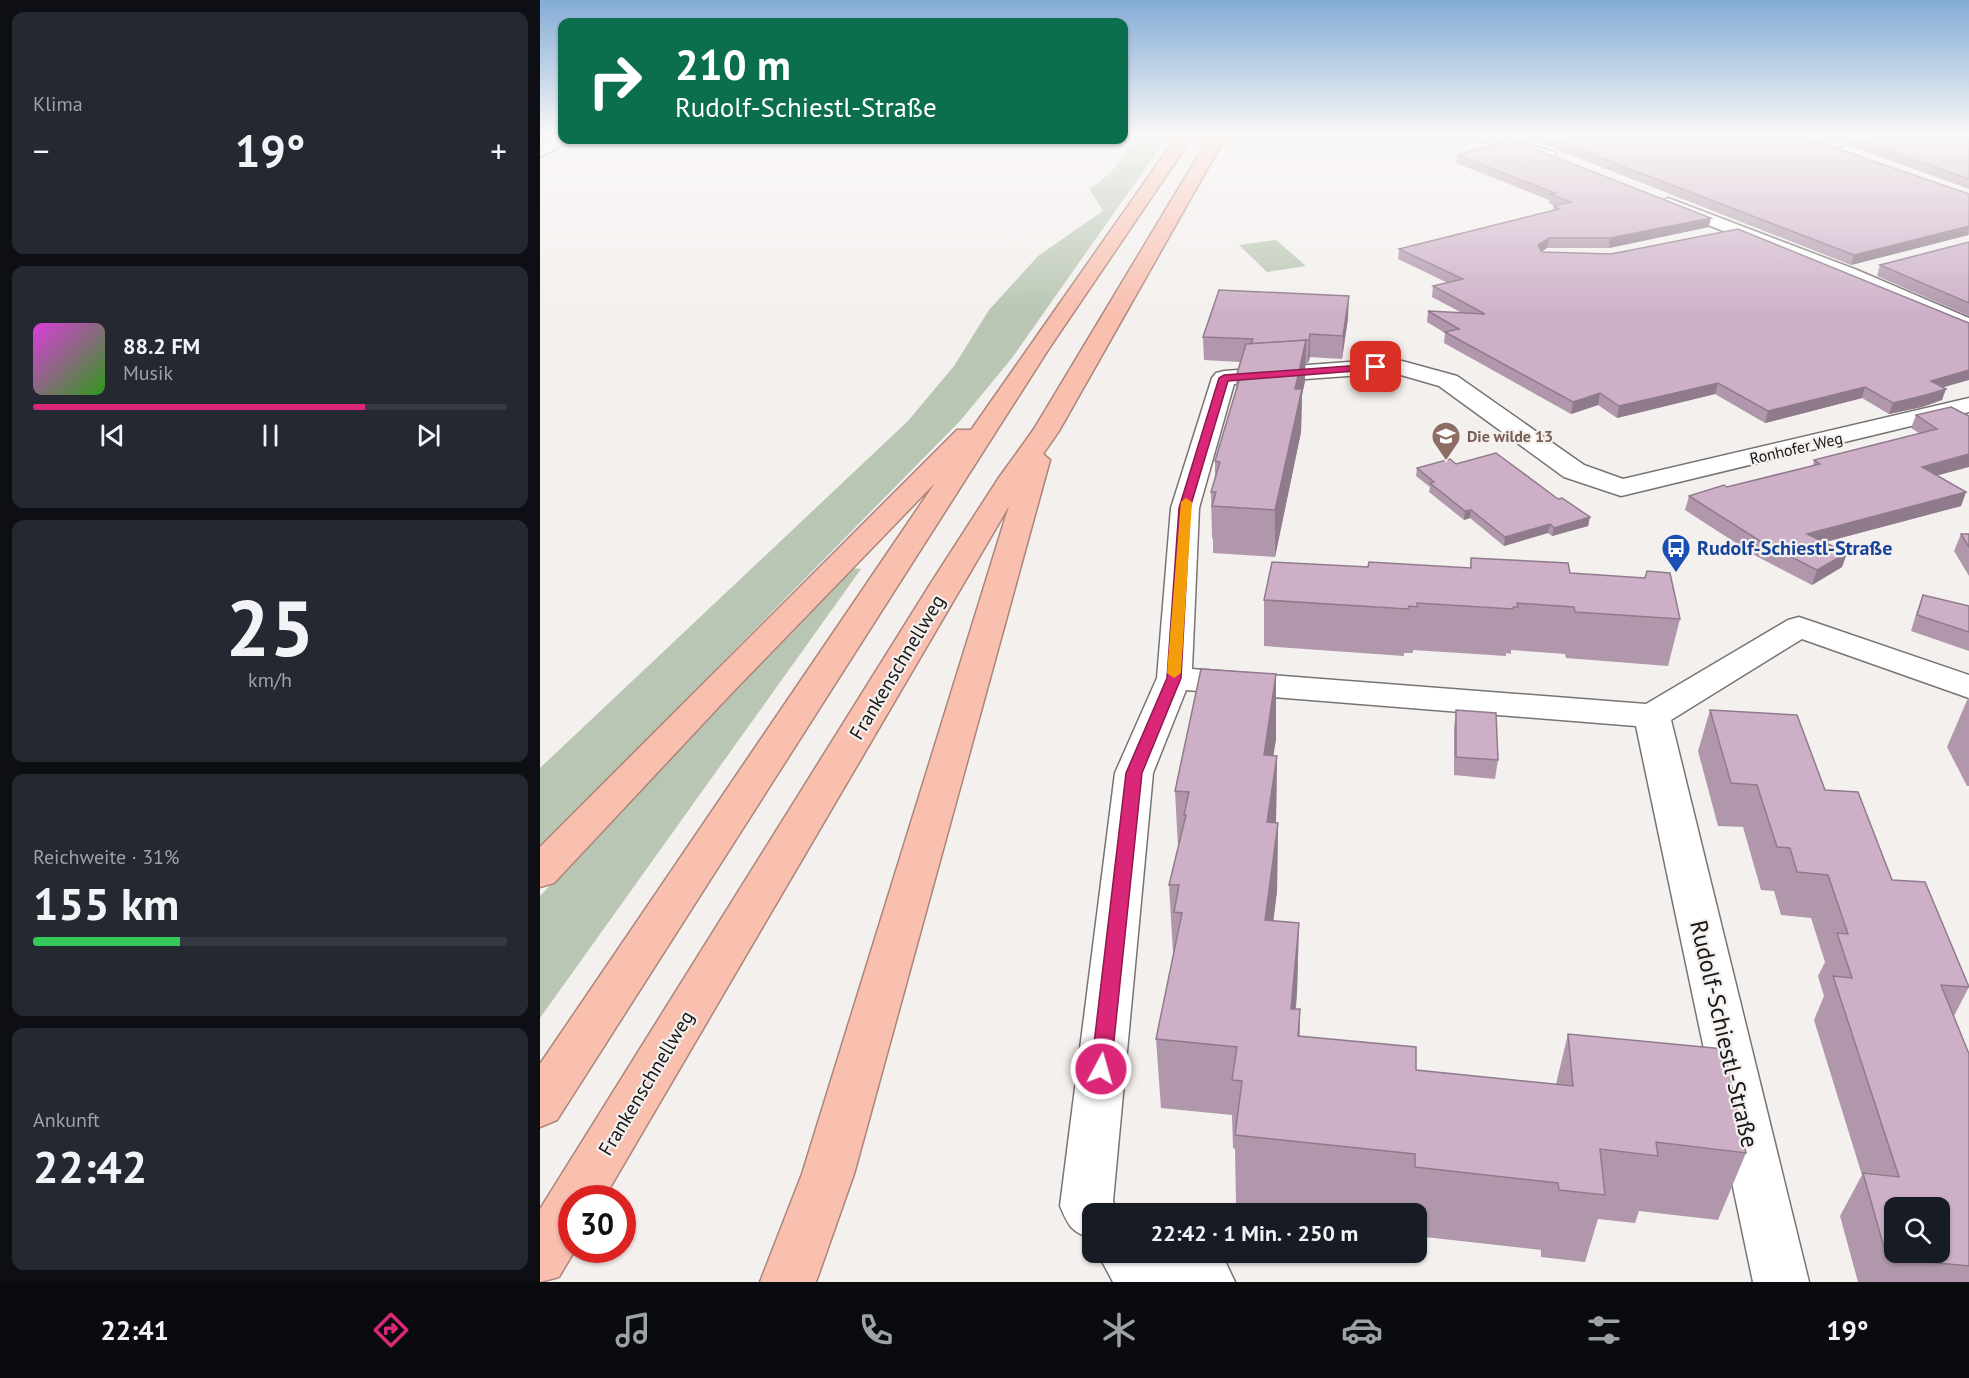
<!DOCTYPE html>
<html lang="de">
<meta charset="utf-8">
<style>
:root{--surface:#171b24;--page:#242831;--text:#f1f3f6;--muted:#9ea1a6;--line:#363941;--accent:#db2777}
body{margin:0;font-family:"PT Sans",sans-serif;background:var(--page);color:var(--text);height:100vh;display:flex;flex-direction:column;font-size:22px;white-space:nowrap}
*{box-sizing:border-box;margin:0}
p{font-size:20px;color:var(--muted)}
.icon{flex:none;width:33px;height:33px;fill:none;stroke:currentColor;stroke-width:2;stroke-linecap:round;stroke-linejoin:round}
.map{position:relative;flex:1;overflow:hidden}
.panel{display:flex;flex-direction:column;gap:12px;padding:12px;background:#0d0f14;width:540px}
.panel>*{flex:none}
.banner{position:absolute;left:18px;top:18px;width:570px;height:126px;border-radius:12px;box-shadow:0 2px 4px #0004;background:#0b6e4f;color:#fff;overflow:hidden}
.buttons{position:absolute;left:1344px;top:1197px;display:grid;gap:12px}
.buttons a{display:grid;place-items:center;width:66px;height:66px;border-radius:12px;background:var(--surface);box-shadow:0 2px 4px #0004;font-size:30px}
.speed{position:absolute;left:18px;top:1185px;display:flex;gap:12px;font-size:30px;font-weight:700;text-align:center}
.speed>*{display:grid;place-content:center;width:78px;height:78px;border-radius:50%;background:var(--surface);box-shadow:0 2px 4px #0004;line-height:1}
.speed .limit{border:9px solid #d22;background:#fff;color:#111}
.pin{position:absolute;display:grid;place-items:center;width:51px;height:51px;color:#fff;margin:-26px;border-radius:12px;box-shadow:0 3px 9px #0006}
.me{position:absolute;width:66px;margin:-33px;rotate:6deg;stroke-linejoin:round;filter:drop-shadow(0 0 4px #0008)}
.turn{display:flex;align-items:center;gap:21px;height:126px;padding:0 18px;font-size:27px}
.turn .icon{width:78px;height:78px;stroke-width:2.5}
.turn b{display:block;font-size:42px;line-height:51px}
.big{font-size:45px;font-weight:800;line-height:1.1}
.panel .tile{flex:1;display:flex;flex-direction:column;justify-content:center;gap:9px;min-width:0;padding:0 21px;border-radius:12px;background:var(--page)}
.panel .dial{align-items:center;gap:0}
.dial b{font-size:78px;line-height:1}
.song{display:flex;align-items:center;gap:18px}
.cover{width:72px;height:72px;border-radius:9px;background:linear-gradient(135deg,hsl(300 70% 55%),hsl(110 70% 35%))}
.played{height:6px;border-radius:3px;background:linear-gradient(90deg,var(--accent) 70%,var(--line) 70%)}
.keys{display:flex;justify-content:space-around;direction:ltr}
.heat{display:flex;justify-content:space-between;align-items:center;font-size:33px;direction:ltr}
.charge{height:9px;border-radius:4px;background:linear-gradient(90deg,#34c759 31%,var(--line) 0)}
.trip{position:absolute;left:542px;top:1203px;width:345px;height:60px;border-radius:12px;background:var(--surface);box-shadow:0 2px 4px #0004;font-weight:800;line-height:60px;text-align:center}
.tabs{display:flex;height:96px;justify-content:space-around;align-items:center;background:#090b0e;color:var(--muted)}
.tabs .icon{width:42px;height:42px}
.tabs .current{color:var(--accent)}
.tabs b{font-size:27px;color:var(--text)}
main{display:flex;flex:1;min-height:0}
.map>svg:first-child{display:block}
.green{fill:#b8c6b3}
.lines{fill:none;stroke-linecap:round;stroke-linejoin:round}
.minor-casing{stroke:#787473;stroke-width:3}
.motorway-casing{stroke:#ab857a;stroke-width:3}
.minor{fill:#fff;fill-rule:evenodd}
.motorway{fill:#f9bfaf;fill-rule:evenodd}
.wall{fill:#b097ac}
.shaded-wall{fill:#907b8c}
.building{fill:#cdb0c8;stroke:#907b8c;stroke-width:1.5;fill-rule:evenodd}
.route{fill:#db2777;stroke:#8e194d;stroke-width:1.5}
.slow{fill:#f59e0b}
.labels{text-anchor:middle;stroke-width:4.5;stroke-linejoin:round;paint-order:stroke}
.far-education-label{font-size:16px;font-weight:bold;fill:#785e54;stroke:#f3f0ee;text-anchor:start}
.far-street-label{font-size:16px;fill:#191817;stroke:#f3f0ee}
.transit-label{font-size:20px;font-weight:bold;fill:#164399;stroke:#f3f0ee;text-anchor:start}
.street-label{font-size:20px;fill:#191817;stroke:#f3f0ee}
.near-street-label{font-size:24px;fill:#191817;stroke:#f3f0ee}
</style>
<main>
<section class="panel">
<div class="tile"><p>Klima</p>
<div class="heat"><a>−</a><b class="big">19°</b><a>+</a></div>
</div>
<div class="tile">
<div class="song"><i class="cover"></i><div><b>88.2 FM</b><p>Musik</p></div></div>
<div class="played"></div>
<div class="keys"><svg class="icon" aria-label="previous" viewBox="0 0 24 24"><path d="M18 5L8 12l10 7zM5 5v14"/></svg><svg class="icon" aria-label="pause" viewBox="0 0 24 24"><path d="M8 5v14M16 5v14"/></svg><svg class="icon" aria-label="next" viewBox="0 0 24 24"><path d="M6 5l10 7-10 7zM19 5v14"/></svg></div>
</div>
<div class="tile dial"><b>25</b><p>km/h</p></div>
<div class="tile"><p>Reichweite · 31%</p><b class="big">155 km</b><div class="charge"></div></div>
<div class="tile"><p>Ankunft</p><b class="big">22:42</b></div>
</section>
<div class="map">
<svg width="1429" height="1282" viewBox="0 0 1429 1282">
<rect width="100%" height="100%" fill="#f3f0ee"/>
<g class="green">
<path d="M595 136H628L472 358 420 421 0 848V768L368 421 414 366 449 310 498 256 563 211 549 188C571 178 584 156 595 136Z"/>
<polygon points="736,240 766,266 727,272 699,245"/>
<polygon points="312,568 321,569 0,1018 0,896"/>
</g>
<g class="lines">
<g class="minor-casing">
<g id="minor">
<polygon points="22,136 22,140 32,140 0,157 0,146"/>
<polygon points="935,136 960,136 1014,152 1016,155 1008,160 937,139"/>
<polygon points="1300,136 1323,136 1321,139 1286,151 1278,146 1280,143"/>
<polygon points="1128,198 1317,270 1429,318 1429,333 1303,278 1122,207 1119,203"/>
<path d="M836 360 862 361 917 376 1044 465 1083 479 1429 398V412L1081 496 1024 477 899 386 861 375 836 374 694 384 659 508 652 669 1106 704 1248 620 1259 617 1429 675V698L1262 639 1131 720 1269 1282H1213L1096 726 646 690 613 773 573 1201 578 1214H552V1239C531 1231 529 1227 520 1206L575 773 617 678 631 508 672 378 676 373 684 371Z"/>
<polygon points="557,1252 650,1252 667,1254 686,1263 695,1282 573,1282"/>
</g>
</g>
<g class="motorway-casing">
<g id="motorway">
<polygon points="637,136 653,136 508,350 17,1120 0,1127 0,1064 395,483 189,696 14,883 0,887 0,847 417,430 431,430"/>
<polygon points="670,136 686,136 519,431 503,454 510,460 314,1174 276,1282 220,1282 262,1174 469,506 64,1198 32,1198 32,1250 35,1250 19,1277 0,1282 0,1209 389,586 458,479 494,429"/>
</g>
</g>
<use href="#minor" class="minor"/>
<use href="#motorway" class="motorway"/>
</g>
<g class="wall">
<polygon points="974,136 1248,136 1429,194 1429,235 1311,265 995,141"/>
<polygon points="1263,136 1429,136 1429,189 1307,145"/>
<polygon points="917,155 1169,227 1069,248 1007,248 1002,251 1002,252 1404,388 1402,400 1382,407 1349,414 1322,398 1225,423 1175,394 1077,418 1058,405 1031,414 904,343 905,333 887,322 888,311 922,313 892,297 893,286 908,283 858,259 859,249 1013,210 1014,206 1016,206 1009,203 1009,200 916,163"/>
<polygon points="1429,242 1429,316 1337,276 1340,265"/>
<polygon points="808,318 802,359 770,357 768,363 765,363 765,381 762,395 761,432 735,557 673,553 673,539 672,538 671,492 675,477 675,461 696,392 696,377 700,362 664,360 663,337"/>
<polygon points="1411,407 1396,475 1426,492 1421,506 1285,542 1307,553 1302,567 1272,585 1216,556 1145,510 1149,496 1273,466 1274,460 1379,433 1371,428 1376,415"/>
<polygon points="916,464 1018,499 1050,517 1048,526 1012,536 1008,533 964,546 930,518 924,520 889,492 890,487 876,476 877,468"/>
<polygon points="1421,534 1429,534 1429,576 1414,551"/>
<polygon points="931,558 1030,573 1140,619 1128,666 1026,658 1025,654 971,650 971,654 966,653 966,656 873,650 873,653 864,653 864,656 724,646 724,600 828,567 930,568"/>
<polygon points="1383,595 1429,606 1429,651 1371,631 1377,611"/>
<polygon points="736,674 736,739 733,756 737,756 736,822 738,823 737,891 733,921 759,923 757,992 756,1009 760,1009 760,1036 876,1070 1016,1084 1028,1034 1206,1153 1178,1220 1099,1211 1095,1223 1058,1219 1045,1262 1001,1257 1001,1250 876,1236 876,1214 791,1214 696,1203 695,1149 693,1148 692,1115 621,1108 616,1039 634,953 633,953 629,885 638,847 635,791"/>
<polygon points="1428,698 1429,698 1429,786 1427,786 1407,747"/>
<polygon points="916,710 958,760 955,779 914,775 914,729"/>
<polygon points="1170,710 1285,790 1352,880 1429,987 1414,1016 1429,1054 1429,1282 1318,1282 1300,1216 1322,1175 1274,1020 1284,996 1278,976 1285,962 1271,918 1241,915 1234,891 1221,890 1203,827 1178,826 1158,751"/>
</g>
<g class="shaded-wall">
<polygon points="1171,218 1169,227 1069,248 1070,238"/>
<polygon points="1429,226 1428,235 1311,265 1314,255"/>
<polygon points="1009,238 1007,248 996,255 998,245"/>
<polygon points="809,296 808,318 802,359 803,336"/>
<polygon points="770,334 770,357 768,363 769,340"/>
<polygon points="766,340 765,381 762,395 761,432 735,557 735,510 755,389"/>
<polygon points="1429,370 1429,380 1387,392 1391,381"/>
<polygon points="1178,383 1175,394 1077,418 1079,406"/>
<polygon points="1325,387 1322,398 1225,423 1228,411"/>
<polygon points="1406,389 1402,400 1382,407 1349,414 1353,403"/>
<polygon points="1060,393 1058,405 1031,414 1033,402"/>
<polygon points="1429,454 1429,467 1377,481 1382,467"/>
<polygon points="1426,492 1421,506 1263,548 1267,534"/>
<polygon points="931,510 930,518 924,520 925,511"/>
<polygon points="1050,517 1048,526 1012,536 1014,528"/>
<polygon points="1010,524 1008,533 964,546 965,537"/>
<polygon points="1307,553 1302,567 1272,585 1277,570"/>
<polygon points="736,674 736,739 723,822 724,755"/>
<polygon points="737,756 736,823 727,822"/>
<polygon points="738,823 737,891 725,989 725,920"/>
<polygon points="759,923 757,992 749,1078 751,1009"/>
</g>
<g class="building">
<polygon points="1004,136 1248,136 1284,144 1429,194 1429,226 1314,255"/>
<polygon points="1307,136 1429,136 1429,179 1309,136"/>
<polygon points="969,140 982,144 1171,218 1070,238 1009,238 998,245 1002,252 1071,254 1198,229 1429,323 1429,370 1391,381 1406,389 1386,395 1353,403 1325,387 1228,411 1178,383 1079,406 1060,393 1033,402 905,332 919,329 888,311 945,314 893,286 923,279 859,249 1019,209 1014,206 1031,202 1010,194 1015,193 917,155"/>
<polygon points="1429,242 1429,303 1340,265"/>
<polygon points="679,290 809,296 803,336 770,334 769,340 711,344 713,339 663,337"/>
<polygon points="766,340 755,389 762,389 735,510 672,506 676,492 671,492 680,462 675,461 700,377 696,377 706,344"/>
<polygon points="1411,407 1429,416 1429,454 1382,467 1426,492 1267,534 1307,553 1277,570 1220,541 1149,496 1184,485 1187,487 1280,464 1274,460 1397,429 1376,415"/>
<polygon points="956,453 1018,499 1022,498 1050,517 1014,528 1010,524 965,537 931,510 925,511 890,483 894,482 877,468 910,459 916,464"/>
<polygon points="1421,534 1429,534 1429,547"/>
<polygon points="931,558 1028,563 1030,573 1105,578 1107,571 1130,573 1140,619 1035,612 1034,607 977,603 978,607 973,607 973,609 877,603 877,607 869,606 868,609 724,600 732,562 828,567 829,562 931,568"/>
<polygon points="1383,595 1429,606 1429,632 1377,615"/>
<polygon points="661,669 736,674 724,755 737,756 727,822 738,823 725,920 759,923 751,1009 760,1009 758,1036 876,1047 876,1070 1033,1086 1028,1034 1184,1049 1206,1153 1116,1142 1118,1156 1060,1149 1065,1195 1019,1190 1018,1183 875,1167 875,1154 695,1135 702,1081 692,1080 697,1047 616,1039 642,913 634,912 639,885 629,885 646,815 644,815 649,792 635,791"/>
<polygon points="916,710 956,713 958,760 916,757"/>
<path d="M1170 710 1257 715 1285 790 1318 792 1352 880 1385 882 1429 987 1401 985 1429 1054V1266L1347 1258 1323 1173 1359 1177 1293 976 1312 978 1297 933 1308 934 1288 875 1257 872 1250 848 1237 847 1217 785 1191 783ZM1354 1208H1400V1252H1354Z"/>
</g>
<linearGradient id="sky" x2="0" y2="1"><stop stop-color="#84acd6"/><stop offset="0.43" stop-color="#faf8f7"/><stop offset="1" stop-color="#faf8f7" stop-opacity="0"/></linearGradient>
<rect width="1429" height="315" fill="url(#sky)"/>
<polygon class="route" points="836,364 840,365 840,369 688,381 650,508 641,678 602,773 571,1069 568,1075 561,1078 554,1075 551,1069 586,773 627,678 639,508 679,378 684,375"/>
<polygon class="slow" points="646,498 652,502 641,673 634,678 627,673 641,502"/>
<defs>
<g id="school-pin" transform="scale(1.5)"><path d="M0 17L-7.5 6A9.5 9.5 0 1 1 7.5 6Z" fill="#8d6e63" stroke="#f3f0ee"/><path d="M0-5L7-2L0 1L-7-2ZM-4 1L0 2.5L4 1V4Q0 6-4 4Z" fill="#fff"/></g>
<g id="bus-pin" transform="scale(1.5)"><path d="M0 17L-7.5 6A9.5 9.5 0 1 1 7.5 6Z" fill="#1a4fb4" stroke="#f3f0ee"/><path d="M-5-6H5V4H4V6H2V4H-2V6H-4V4H-5ZM-3.5-4V0h7V-4ZM-3.5 1.2v1.5H-2V1.2ZM2 1.2v1.5H3.5V1.2Z" fill="#fff"/></g>
</defs>
<g fill-rule="evenodd">
<use href="#school-pin" x="906" y="436"/>
<use href="#bus-pin" x="1136" y="548"/>
</g>
<g class="labels">
<g class="far-education-label">
<text x="927" y="442">Die wilde 13</text>
</g>
<g class="far-street-label">
<text transform="translate(1256 448) rotate(-13)" y="6">Ronhofer Weg</text>
</g>
<g class="transit-label">
<text x="1157" y="555">Rudolf-Schiestl-Straße</text>
</g>
<g class="street-label">
<text transform="translate(357 667) rotate(-59)" y="7">Frankenschnellweg</text>
<text transform="translate(106 1083) rotate(-59)" y="7">Frankenschnellweg</text>
</g>
<g class="near-street-label">
<text transform="translate(1184 1034) rotate(77)" y="8">Rudolf-Schiestl-Straße</text>
</g>
</g>
</svg>
<div class="buttons">
<a><svg class="icon" aria-label="search" viewBox="0 0 24 24"><circle cx="10" cy="10" r="6"/><path d="M15 15l6 6"/></svg></a>
</div>
<div class="speed"><div class="limit">30</div></div>
<div class="pin" style="left:836px;top:367px;background:#d93025"><svg class="icon" aria-label="arrive" viewBox="0 0 24 24"><path d="M6 21V4h12l-3 4 3 4H6"/></svg></div>
<svg class="me" style="left:561px;top:1069px" viewBox="-20 -20 40 40"><circle r="17" fill="#db2777" stroke="#fff" stroke-width="3"/><path d="M0-11L8 9 0 5-8 9z" fill="#fff"/></svg>
<div class="trip">22:42 · 1 Min. · 250 m</div>
<div class="banner">
<div class="turn"><svg class="icon" aria-label="right" viewBox="0 0 24 24"><path d="M7 20v-9h11M14 6l5 5-5 5"/></svg><div><b>210 m</b>Rudolf-Schiestl-Straße</div></div>
</div>
</div>
</main>
<nav class="tabs">
<b>22:41</b>
<svg class="icon current" aria-label="directions" viewBox="0 0 24 24"><path d="M12 3l9 9-9 9-9-9zM9 14v-3h6M13 9l2 2-2 2"/></svg>
<svg class="icon" aria-label="music" viewBox="0 0 24 24"><path d="M9 18V5l10-2v13"/><circle cx="6" cy="18" r="3"/><circle cx="16" cy="16" r="3"/></svg>
<svg class="icon" aria-label="phone" viewBox="0 0 24 24"><path d="M5 4h4l2 5-3 2q2 4 5 5l2-3 5 2v4C11 20 4 13 5 4z"/></svg>
<svg class="icon" aria-label="climate" viewBox="0 0 24 24"><path d="M12 3v18M4 7l16 10M4 17L20 7"/></svg>
<svg class="icon" aria-label="car" viewBox="0 0 24 24"><path d="M5 17H2v-5l4-1 3-4h7l3 4 3 1v5h-3M9 17h6M6 11h13"/><circle cx="7" cy="17" r="2"/><circle cx="17" cy="17" r="2"/></svg>
<svg class="icon" aria-label="filters" viewBox="0 0 24 24"><path d="M4 7h16M4 17h16"/><circle cx="9" cy="7" r="2"/><circle cx="15" cy="17" r="2"/></svg>
<b>19°</b>
</nav>
